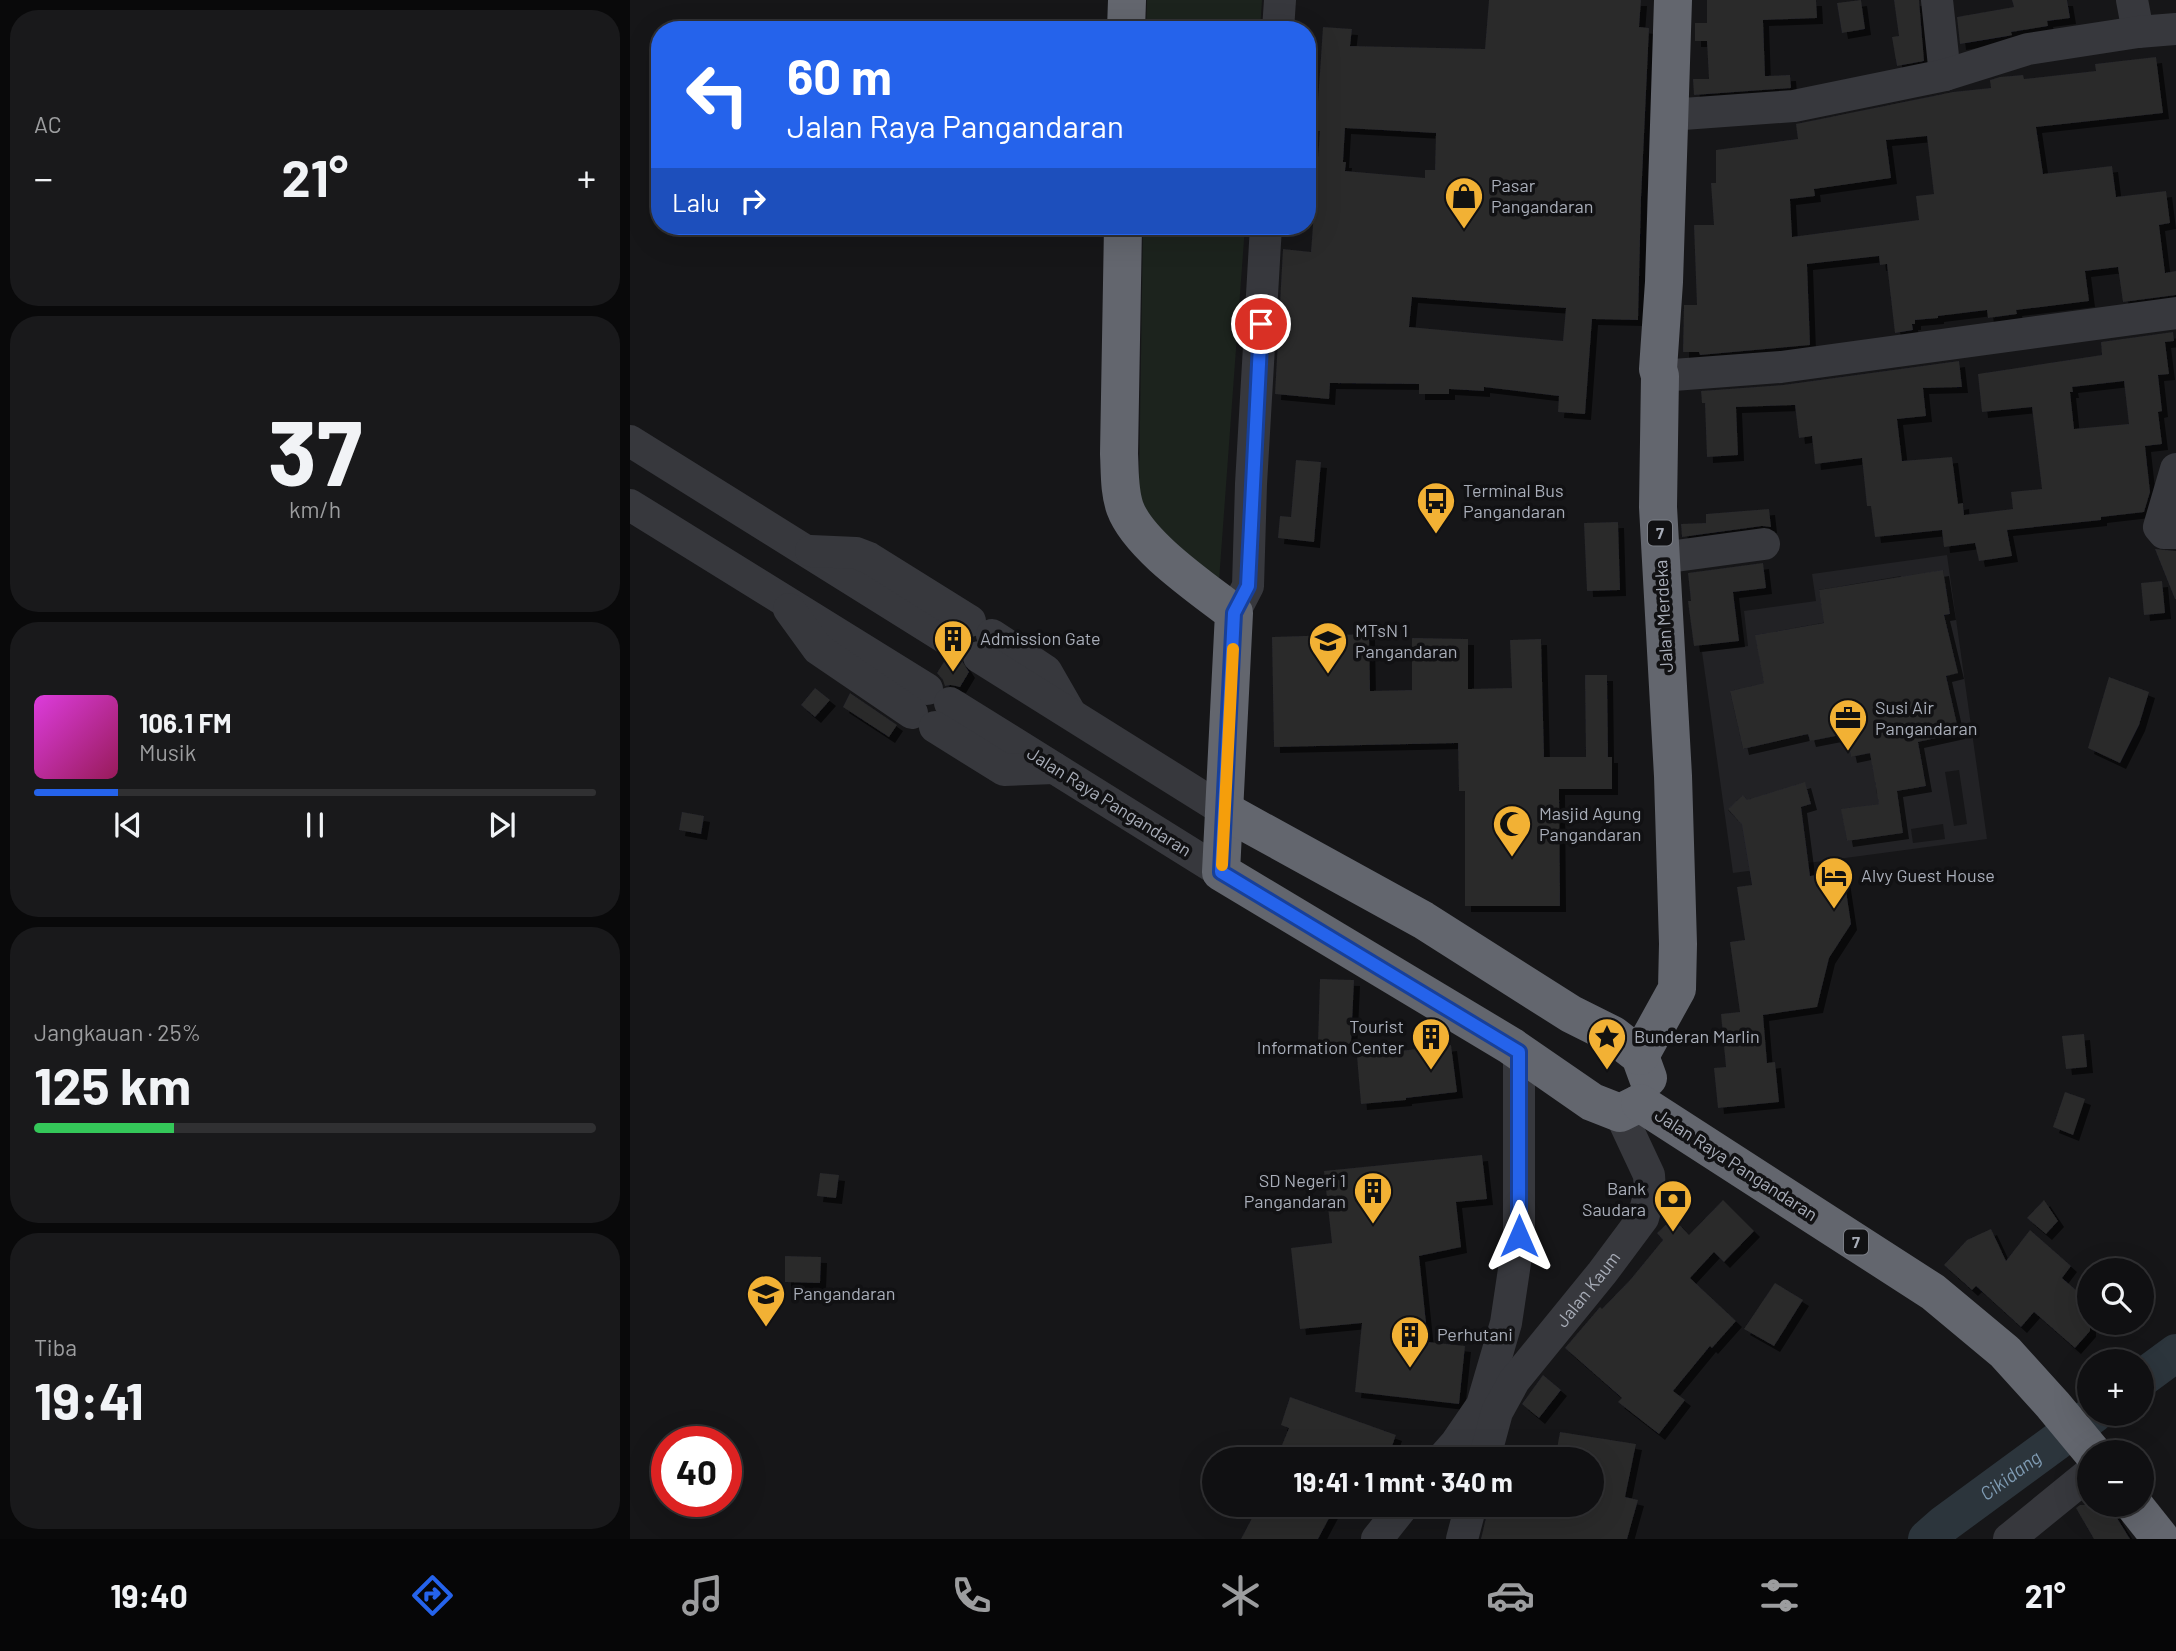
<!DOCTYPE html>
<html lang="id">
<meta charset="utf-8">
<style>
:root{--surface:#101012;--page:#19191b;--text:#f1f3f6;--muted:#9c9d9f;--line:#303032;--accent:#2563eb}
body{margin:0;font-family:Barlow,sans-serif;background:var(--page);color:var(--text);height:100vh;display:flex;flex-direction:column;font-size:26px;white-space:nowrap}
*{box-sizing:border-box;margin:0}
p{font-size:23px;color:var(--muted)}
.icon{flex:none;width:38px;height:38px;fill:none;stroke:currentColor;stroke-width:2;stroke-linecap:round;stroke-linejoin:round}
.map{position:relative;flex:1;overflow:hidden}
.details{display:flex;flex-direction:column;gap:10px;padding:10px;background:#09090a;width:630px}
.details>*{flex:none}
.hud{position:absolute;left:21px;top:21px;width:665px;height:214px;border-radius:28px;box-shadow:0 7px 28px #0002,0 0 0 2px var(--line);background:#2563eb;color:#fff;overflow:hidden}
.buttons{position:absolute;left:1447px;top:1258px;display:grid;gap:14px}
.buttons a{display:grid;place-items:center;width:77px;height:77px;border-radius:50%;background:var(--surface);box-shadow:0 7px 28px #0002,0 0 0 2px var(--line);font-size:35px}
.speed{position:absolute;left:21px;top:1426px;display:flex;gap:14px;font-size:35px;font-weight:700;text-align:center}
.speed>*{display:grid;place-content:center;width:91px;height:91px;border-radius:50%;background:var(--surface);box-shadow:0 7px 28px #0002,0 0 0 2px var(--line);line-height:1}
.speed .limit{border:10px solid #d22;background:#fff;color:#111}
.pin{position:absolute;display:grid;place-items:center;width:60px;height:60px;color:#fff;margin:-30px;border:4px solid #fff;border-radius:50%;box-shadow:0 2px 7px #0007}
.me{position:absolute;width:77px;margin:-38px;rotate:0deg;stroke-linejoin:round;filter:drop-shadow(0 0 5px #0008)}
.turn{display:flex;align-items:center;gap:24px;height:147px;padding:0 21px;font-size:32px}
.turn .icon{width:91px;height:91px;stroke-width:2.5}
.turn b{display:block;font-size:49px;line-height:60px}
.then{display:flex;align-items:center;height:66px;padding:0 21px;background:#0003;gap:14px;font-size:26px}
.big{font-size:52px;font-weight:700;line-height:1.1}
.details .tile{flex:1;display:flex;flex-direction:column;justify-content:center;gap:10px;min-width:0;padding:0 24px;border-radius:28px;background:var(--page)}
.details .dial{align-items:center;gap:0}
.dial b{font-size:91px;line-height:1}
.song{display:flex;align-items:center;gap:21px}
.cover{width:84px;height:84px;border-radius:10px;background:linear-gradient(135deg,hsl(300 70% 55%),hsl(330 70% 35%))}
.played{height:7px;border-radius:4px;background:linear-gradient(90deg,var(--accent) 15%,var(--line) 15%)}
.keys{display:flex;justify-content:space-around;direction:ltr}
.heat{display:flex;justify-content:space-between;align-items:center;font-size:38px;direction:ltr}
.charge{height:10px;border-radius:5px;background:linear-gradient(90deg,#34c759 25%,var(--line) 0)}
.trip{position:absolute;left:572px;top:1447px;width:402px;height:70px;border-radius:35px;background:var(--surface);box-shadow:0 7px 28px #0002,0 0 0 2px var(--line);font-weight:700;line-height:70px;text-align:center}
.menu{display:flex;height:112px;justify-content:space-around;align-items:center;background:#060607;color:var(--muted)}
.menu .icon{width:49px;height:49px}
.menu .current{color:var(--accent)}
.menu b{font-size:32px;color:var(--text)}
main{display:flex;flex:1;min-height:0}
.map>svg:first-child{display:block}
.built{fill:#222225;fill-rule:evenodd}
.green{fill:#1c231d}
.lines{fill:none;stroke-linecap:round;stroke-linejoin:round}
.river{stroke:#2c353c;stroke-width:38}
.building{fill:#29292c;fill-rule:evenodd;filter:url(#shadow)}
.minor{stroke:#37383d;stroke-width:32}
.highway{stroke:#63666e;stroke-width:38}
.route-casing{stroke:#184099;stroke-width:18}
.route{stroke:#2563eb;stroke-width:12}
.slow{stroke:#f59e0b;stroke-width:12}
.labels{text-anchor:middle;stroke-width:7;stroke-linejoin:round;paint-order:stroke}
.shield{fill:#111113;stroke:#7b7e86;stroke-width:2}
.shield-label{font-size:16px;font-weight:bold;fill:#a8adb8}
.poi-label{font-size:18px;fill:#a8adb8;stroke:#111113;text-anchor:start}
.street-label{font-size:18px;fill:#a8adb8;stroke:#111113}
.water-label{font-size:19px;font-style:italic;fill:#7f9bb3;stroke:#111113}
</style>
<main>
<section class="details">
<div class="tile"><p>AC</p>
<div class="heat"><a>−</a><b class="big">21°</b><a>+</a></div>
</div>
<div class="tile dial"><b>37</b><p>km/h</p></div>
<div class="tile">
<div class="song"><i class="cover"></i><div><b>106.1 FM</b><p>Musik</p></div></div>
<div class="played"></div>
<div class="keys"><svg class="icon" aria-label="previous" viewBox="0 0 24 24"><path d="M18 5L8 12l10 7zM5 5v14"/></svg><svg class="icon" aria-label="pause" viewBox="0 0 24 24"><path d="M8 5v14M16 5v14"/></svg><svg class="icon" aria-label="next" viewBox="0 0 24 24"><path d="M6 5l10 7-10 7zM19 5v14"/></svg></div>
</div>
<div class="tile"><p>Jangkauan · 25%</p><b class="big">125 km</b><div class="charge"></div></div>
<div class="tile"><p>Tiba</p><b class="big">19:41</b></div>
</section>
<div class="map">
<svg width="1546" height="1539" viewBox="0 0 1546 1539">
<defs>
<filter id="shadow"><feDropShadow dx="6" dy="6" stdDeviation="0" flood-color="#0009"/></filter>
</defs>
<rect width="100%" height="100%" fill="#161618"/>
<path class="built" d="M1317 555 1357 839 1103 873 1072 652 1118 646 1114 611 1186 601 1182 574ZM1313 571 1320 614 1283 620ZM1271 576 1282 639 1193 612 1189 590ZM1214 619 1133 674 1126 635ZM1318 634 1328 673 1250 691ZM1231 661 1162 698 1171 736 1113 749 1100 691ZM1317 683 1329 733 1221 757 1210 707ZM1293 770 1296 785 1247 794 1245 778ZM1329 770 1337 824 1324 826 1315 772ZM1174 783 1181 804 1138 818ZM1112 796 1121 834 1098 810ZM1268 801 1273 833 1217 841 1212 810ZM1313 824 1315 839 1283 843 1281 829Z"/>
<g class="green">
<polygon points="517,0 632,0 630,30 516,30"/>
<polygon points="513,226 615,226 589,581 537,537 514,510 509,488"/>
</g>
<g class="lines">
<g class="river">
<polyline points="1512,1378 1546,1353"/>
<path id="s1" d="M1297 1539 1314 1524 1464 1414"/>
</g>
</g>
<g class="building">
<path d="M859 0H1011L1009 27 1019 28 1011 199 1008 320 962 319 955 414 928 412 929 396 854 387V391L819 389V394H789V384L700 383 699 399 645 394 653 249 681 252 690 131H686L693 27 722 29 720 46 855 49ZM715 128 806 133 805 170H795V178L715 171 716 162H713ZM782 297 936 308 933 341 779 327Z"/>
<polygon points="1077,0 1186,0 1187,18 1133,20 1135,76 1160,75 1161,88 1064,95 1063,79 1079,79 1077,41 1065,41 1065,23 1077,23"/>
<polygon points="1231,0 1235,29 1212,33 1207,3"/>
<polygon points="1264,0 1289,0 1294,61 1267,66 1262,37 1269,36"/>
<polygon points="1382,0 1437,0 1440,18 1417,21 1418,26 1381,32 1382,35 1378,36 1330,44 1327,17 1384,7"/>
<path d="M1526 57 1533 113 1406 127 1413 174 1482 166 1486 197 1536 191 1540 223 1529 225 1535 273 1546 271V295L1493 302 1488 267 1455 271 1459 301 1386 310 1387 314 1358 318 1357 310 1308 316V318L1285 320V324H1282L1283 330 1265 333 1257 264 1250 265 1249 256 1177 264 1180 345 1070 355 1069 352H1053L1054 305H1067L1064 225H1084L1081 183H1086V150L1168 139 1166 124 1323 92 1361 88 1360 80 1370 77 1393 75 1394 79 1466 71 1465 64ZM1297 136 1304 194 1286 196 1289 220 1162 237 1160 199 1185 196 1184 189 1261 178 1256 140Z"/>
<path d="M1543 332 1544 341 1535 342 1539 374 1528 375 1532 411 1528 412 1532 444 1515 446 1520 492 1514 512 1471 517V520L1377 530 1382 556 1349 561 1345 543 1314 547 1312 530 1245 537 1241 506H1237L1232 458 1185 464 1182 436 1169 438 1165 405 1106 407 1108 455 1077 457 1075 403H1072L1071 391 1153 385 1329 361 1332 387 1293 388 1296 416 1267 419 1272 461 1322 457 1328 504 1333 503 1334 515 1383 509 1381 492 1412 489 1402 407 1352 412 1348 374 1472 355 1471 342ZM1494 381 1499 424 1444 429 1440 392H1443L1442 387Z"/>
<polygon points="666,460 691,462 684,542 648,538 650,516 661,517"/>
<polygon points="1139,509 1141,527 1132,526 1052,537 1051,524 1076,523 1076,514"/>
<polygon points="988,522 990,590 957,591 954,523"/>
<polygon points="1525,549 1546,551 1546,599 1545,599"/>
<polygon points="1133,563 1136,588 1103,592 1109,641 1064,646 1058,601 1061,601 1058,573"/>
<polygon points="1313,570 1320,614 1314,615 1328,673 1316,676 1329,733 1288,742 1296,786 1267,791 1273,833 1217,841 1211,809 1249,804 1240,753 1221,757 1216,734 1180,741 1178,734 1113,749 1100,691 1134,683 1125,635 1194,623 1189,590"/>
<polygon points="1532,581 1535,613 1514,615 1511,583"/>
<polygon points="739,634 740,691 782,690 782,638 838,639 838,689 882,688 880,640 911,639 914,757 956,757 955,675 977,675 978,757 982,757 982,789 929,789 930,906 835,906 835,791 829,791 828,743 644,747 642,637"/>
<polygon points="315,660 324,662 332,661 339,672 330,687 321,685 315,686 313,680 307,673"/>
<polygon points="1479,677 1519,692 1509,725 1490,763 1458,748"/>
<polygon points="185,688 200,700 185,717 171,705"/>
<polygon points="220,693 267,725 259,737 213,707"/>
<polygon points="1175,782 1181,804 1171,807 1180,876 1213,871 1221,924 1199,958 1187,1007 1133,1015 1137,1063 1145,1062 1149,1102 1088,1108 1084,1068 1096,1067 1091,1014 1110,1012 1100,942 1115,940 1107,887 1122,885 1112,825 1098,809 1113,795 1117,800"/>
<polygon points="52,812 74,816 71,834 49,830"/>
<polygon points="690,979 724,980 721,1044 688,1043"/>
<polygon points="1454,1034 1457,1067 1436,1069 1432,1036"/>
<polygon points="821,1045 827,1092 776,1098 776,1100 731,1104 727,1056"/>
<polygon points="1435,1092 1455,1099 1443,1135 1423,1127"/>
<polygon points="852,1155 857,1199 826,1202 831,1247 789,1256 798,1342 835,1346 829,1404 725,1392 732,1323 670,1329 661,1248 702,1243 694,1171"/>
<polygon points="190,1173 209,1175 206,1198 187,1196"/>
<polygon points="1093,1200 1124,1231 1094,1262 1084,1252 1060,1278 1106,1321 1082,1348 1080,1346 1043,1391 1055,1400 1029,1434 988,1402 992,1398 935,1348 970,1307 972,1309 1001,1279 1033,1240 1027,1233 1043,1218 1059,1235"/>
<polygon points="1414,1200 1428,1221 1416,1234 1397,1218"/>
<polygon points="1361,1229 1376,1261 1400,1230 1441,1266 1432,1278 1460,1302 1460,1331 1445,1348 1404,1312 1391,1327 1346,1286 1342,1290 1314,1265 1337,1240"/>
<polygon points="155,1256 191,1257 190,1283 155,1282"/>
<polygon points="1145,1283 1173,1300 1144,1346 1114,1329"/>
<polygon points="913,1375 931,1390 909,1418 892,1404"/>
<polygon points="660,1397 766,1435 757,1460 646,1460 659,1428 651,1425"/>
<polygon points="930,1432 1006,1444 995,1497 1008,1500 997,1539 851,1539 859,1505 962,1505 962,1460 925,1460"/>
<polygon points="629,1505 706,1505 688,1539 611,1539"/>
<polygon points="1450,1505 1483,1505 1487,1518 1500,1539 1464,1539 1446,1508"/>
</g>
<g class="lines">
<g class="minor">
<polyline points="1307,0 1315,75"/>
<polyline points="1502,0 1508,32"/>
<polyline points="648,30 650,0"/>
<polyline points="1039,115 1164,106 1315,75 1398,49 1508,32 1546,29"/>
<polyline points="1030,376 1151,367 1546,313"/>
<polyline points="0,441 325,644"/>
<polyline points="1546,469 1529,527 1534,533 1546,533"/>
<polyline points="0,505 297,689"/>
<polyline points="181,551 226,553 239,558 340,621"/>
<polyline points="1031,558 1134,544"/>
<polyline points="159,609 188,649 282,713"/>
<polyline points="604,613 618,586 621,484 636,226"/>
<polyline points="362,635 416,671 439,711"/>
<polyline points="349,657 595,811"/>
<polyline points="320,703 591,872"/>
<polyline points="305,727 374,770 424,768"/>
<polyline points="811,1460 826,1443 852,1405 876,1323 889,1236 889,1052"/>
<path id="s2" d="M854 1460 867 1412 884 1381 972 1273 1013 1218 1020 1192 1019 1175 990 1113"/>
<polyline points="747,1539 774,1505"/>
<polyline points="832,1539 841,1505"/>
<polyline points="1379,1539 1460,1473"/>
</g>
<g class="highway">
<polyline points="496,30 497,0"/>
<path d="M493 226 489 454C490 472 489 491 495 508 509 546 572 588 604 613L591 872 881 1046 962 1102 990 1113 1010 1103"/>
<polyline points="595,811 793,920 941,1014 983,1035 1010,1056 1018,1078"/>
<polyline points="1010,1056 1047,989 1048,944 1043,776 1028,507 1030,376 1028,369 1034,282 1043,0"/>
<polyline points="1010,1103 1303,1292 1375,1352 1423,1405 1462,1452"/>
<polyline points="1504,1505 1531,1539"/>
</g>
</g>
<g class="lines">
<g class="route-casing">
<polyline id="route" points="631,324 618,586 604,613 591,872 889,1052 889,1236"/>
</g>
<use href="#route" class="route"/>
<polyline class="slow" points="592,865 603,649"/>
</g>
<defs>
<g id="shop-pin" transform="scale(2.0125)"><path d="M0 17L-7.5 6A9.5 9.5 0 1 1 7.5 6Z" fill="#f2b134" stroke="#111113"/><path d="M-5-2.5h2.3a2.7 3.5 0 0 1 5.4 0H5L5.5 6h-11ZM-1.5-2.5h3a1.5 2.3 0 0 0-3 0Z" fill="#111"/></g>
<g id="bus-pin" transform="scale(2.0125)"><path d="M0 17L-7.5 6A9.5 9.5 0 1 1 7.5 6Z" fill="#f2b134" stroke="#111113"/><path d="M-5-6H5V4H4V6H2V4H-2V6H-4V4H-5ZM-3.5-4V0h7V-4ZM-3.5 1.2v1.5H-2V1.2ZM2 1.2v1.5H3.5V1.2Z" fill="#111"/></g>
<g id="building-pin" transform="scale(2.0125)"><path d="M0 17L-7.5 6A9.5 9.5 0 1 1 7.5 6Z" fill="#f2b134" stroke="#111113"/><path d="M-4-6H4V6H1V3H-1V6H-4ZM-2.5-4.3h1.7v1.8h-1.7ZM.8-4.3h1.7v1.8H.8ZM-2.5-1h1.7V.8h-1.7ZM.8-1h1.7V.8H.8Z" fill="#111"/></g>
<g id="school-pin" transform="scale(2.0125)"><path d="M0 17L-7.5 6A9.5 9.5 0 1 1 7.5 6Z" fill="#f2b134" stroke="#111113"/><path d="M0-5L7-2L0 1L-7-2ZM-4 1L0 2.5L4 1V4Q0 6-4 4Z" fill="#111"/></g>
<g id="office-pin" transform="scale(2.0125)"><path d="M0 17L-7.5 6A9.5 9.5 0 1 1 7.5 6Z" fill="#f2b134" stroke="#111113"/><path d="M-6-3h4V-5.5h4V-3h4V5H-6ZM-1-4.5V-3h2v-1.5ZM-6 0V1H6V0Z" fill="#111"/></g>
<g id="mosque-pin" transform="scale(2.0125)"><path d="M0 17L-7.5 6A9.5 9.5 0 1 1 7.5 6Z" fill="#f2b134" stroke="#111113"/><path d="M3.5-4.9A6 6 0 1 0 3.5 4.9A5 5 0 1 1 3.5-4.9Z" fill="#111"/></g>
<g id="hotel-pin" transform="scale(2.0125)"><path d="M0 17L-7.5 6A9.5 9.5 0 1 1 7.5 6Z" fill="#f2b134" stroke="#111113"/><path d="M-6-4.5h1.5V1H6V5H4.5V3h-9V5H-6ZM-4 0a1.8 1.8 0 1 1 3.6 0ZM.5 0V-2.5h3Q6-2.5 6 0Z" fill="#111"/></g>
<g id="sight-pin" transform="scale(2.0125)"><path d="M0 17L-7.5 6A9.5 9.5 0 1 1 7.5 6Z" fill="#f2b134" stroke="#111113"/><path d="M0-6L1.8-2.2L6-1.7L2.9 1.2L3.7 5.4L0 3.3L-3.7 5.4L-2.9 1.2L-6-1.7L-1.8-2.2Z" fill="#111"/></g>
<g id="bank-pin" transform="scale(2.0125)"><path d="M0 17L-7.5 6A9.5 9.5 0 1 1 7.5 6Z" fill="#f2b134" stroke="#111113"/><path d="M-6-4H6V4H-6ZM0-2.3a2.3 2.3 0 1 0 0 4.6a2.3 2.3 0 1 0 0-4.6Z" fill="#111"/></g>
<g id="university-pin" transform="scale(2.0125)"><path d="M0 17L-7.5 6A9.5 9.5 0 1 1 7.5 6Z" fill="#f2b134" stroke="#111113"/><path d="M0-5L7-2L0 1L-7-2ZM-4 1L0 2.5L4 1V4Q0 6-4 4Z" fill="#111"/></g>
</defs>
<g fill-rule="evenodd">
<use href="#shop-pin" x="834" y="196"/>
<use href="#bus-pin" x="806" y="501"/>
<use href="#building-pin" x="323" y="639"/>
<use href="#school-pin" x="698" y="641"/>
<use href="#office-pin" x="1218" y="718"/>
<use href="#mosque-pin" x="882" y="824"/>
<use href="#hotel-pin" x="1204" y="876"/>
<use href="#building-pin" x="801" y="1037"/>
<use href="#sight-pin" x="977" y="1037"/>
<use href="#building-pin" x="743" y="1191"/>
<use href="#bank-pin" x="1043" y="1199"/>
<use href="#university-pin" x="136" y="1294"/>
<use href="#building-pin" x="780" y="1335"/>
</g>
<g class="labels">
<g class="shield">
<rect x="1018" y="520.5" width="24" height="25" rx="5"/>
<rect x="1214" y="1229.5" width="24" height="25" rx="5"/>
</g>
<g class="shield-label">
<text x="1030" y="539">7</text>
<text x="1226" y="1248">7</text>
</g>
<g class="poi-label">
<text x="861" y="192">Pasar<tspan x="861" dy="21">Pangandaran</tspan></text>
<text x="833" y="497">Terminal Bus<tspan x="833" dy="21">Pangandaran</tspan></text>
<text x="725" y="637">MTsN 1<tspan x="725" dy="21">Pangandaran</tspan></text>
<text x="350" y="645">Admission Gate</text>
<text x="1245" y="714">Susi Air<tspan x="1245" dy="21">Pangandaran</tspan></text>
<text x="909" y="820">Masjid Agung<tspan x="909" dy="21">Pangandaran</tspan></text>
<text x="1231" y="882">Alvy Guest House</text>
<text x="774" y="1033" text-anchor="end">Tourist<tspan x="774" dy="21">Information Center</tspan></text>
<text x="1004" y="1043">Bunderan Marlin</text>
<text x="716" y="1187" text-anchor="end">SD Negeri 1<tspan x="716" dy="21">Pangandaran</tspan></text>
<text x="1016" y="1195" text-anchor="end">Bank<tspan x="1016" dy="21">Saudara</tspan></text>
<text x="163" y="1300">Pangandaran</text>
<text x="807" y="1341">Perhutani</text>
</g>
<g class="street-label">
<text transform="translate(1034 616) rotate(-93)" y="6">Jalan Merdeka</text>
<text transform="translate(479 802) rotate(32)" y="6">Jalan Raya Pangandaran</text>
<text transform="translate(1106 1165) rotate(33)" y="6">Jalan Raya Pangandaran</text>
<text dy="6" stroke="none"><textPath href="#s2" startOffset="203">Jalan Kaum</textPath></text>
</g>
<g class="water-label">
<text dy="7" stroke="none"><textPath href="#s1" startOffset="105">Cikidang</textPath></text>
</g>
</g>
</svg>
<div class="buttons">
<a><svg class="icon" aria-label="search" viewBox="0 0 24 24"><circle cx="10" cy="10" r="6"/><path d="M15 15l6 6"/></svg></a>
<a>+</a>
<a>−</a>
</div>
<div class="speed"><div class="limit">40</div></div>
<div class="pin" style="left:631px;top:324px;background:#d93025"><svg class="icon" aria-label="arrive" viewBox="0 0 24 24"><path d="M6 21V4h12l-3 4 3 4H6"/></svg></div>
<svg class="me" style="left:889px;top:1236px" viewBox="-20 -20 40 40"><path d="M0-17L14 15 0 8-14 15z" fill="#2563eb" stroke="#fff" stroke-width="4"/></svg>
<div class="trip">19:41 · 1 mnt · 340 m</div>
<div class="hud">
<div class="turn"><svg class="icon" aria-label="left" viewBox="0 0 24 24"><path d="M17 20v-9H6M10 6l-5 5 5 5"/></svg><div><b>60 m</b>Jalan Raya Pangandaran</div></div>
<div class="then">Lalu<svg class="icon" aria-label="right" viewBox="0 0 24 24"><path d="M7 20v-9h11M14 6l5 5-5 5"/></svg></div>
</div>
</div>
</main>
<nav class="menu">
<b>19:40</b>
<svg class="icon current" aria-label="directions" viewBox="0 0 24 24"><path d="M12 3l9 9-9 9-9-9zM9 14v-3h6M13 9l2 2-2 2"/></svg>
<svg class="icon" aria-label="music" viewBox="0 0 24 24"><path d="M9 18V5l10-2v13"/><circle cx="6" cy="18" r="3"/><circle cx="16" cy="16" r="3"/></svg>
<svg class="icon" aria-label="phone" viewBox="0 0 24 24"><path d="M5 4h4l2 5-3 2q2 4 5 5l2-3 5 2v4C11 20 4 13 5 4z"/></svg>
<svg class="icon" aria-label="climate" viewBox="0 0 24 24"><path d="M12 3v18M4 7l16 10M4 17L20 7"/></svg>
<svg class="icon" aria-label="car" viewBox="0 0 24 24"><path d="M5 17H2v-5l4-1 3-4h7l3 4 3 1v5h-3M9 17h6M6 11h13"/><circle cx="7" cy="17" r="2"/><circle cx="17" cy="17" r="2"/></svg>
<svg class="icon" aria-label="filters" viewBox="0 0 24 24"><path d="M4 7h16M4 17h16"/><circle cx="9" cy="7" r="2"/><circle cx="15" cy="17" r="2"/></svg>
<b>21°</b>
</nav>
